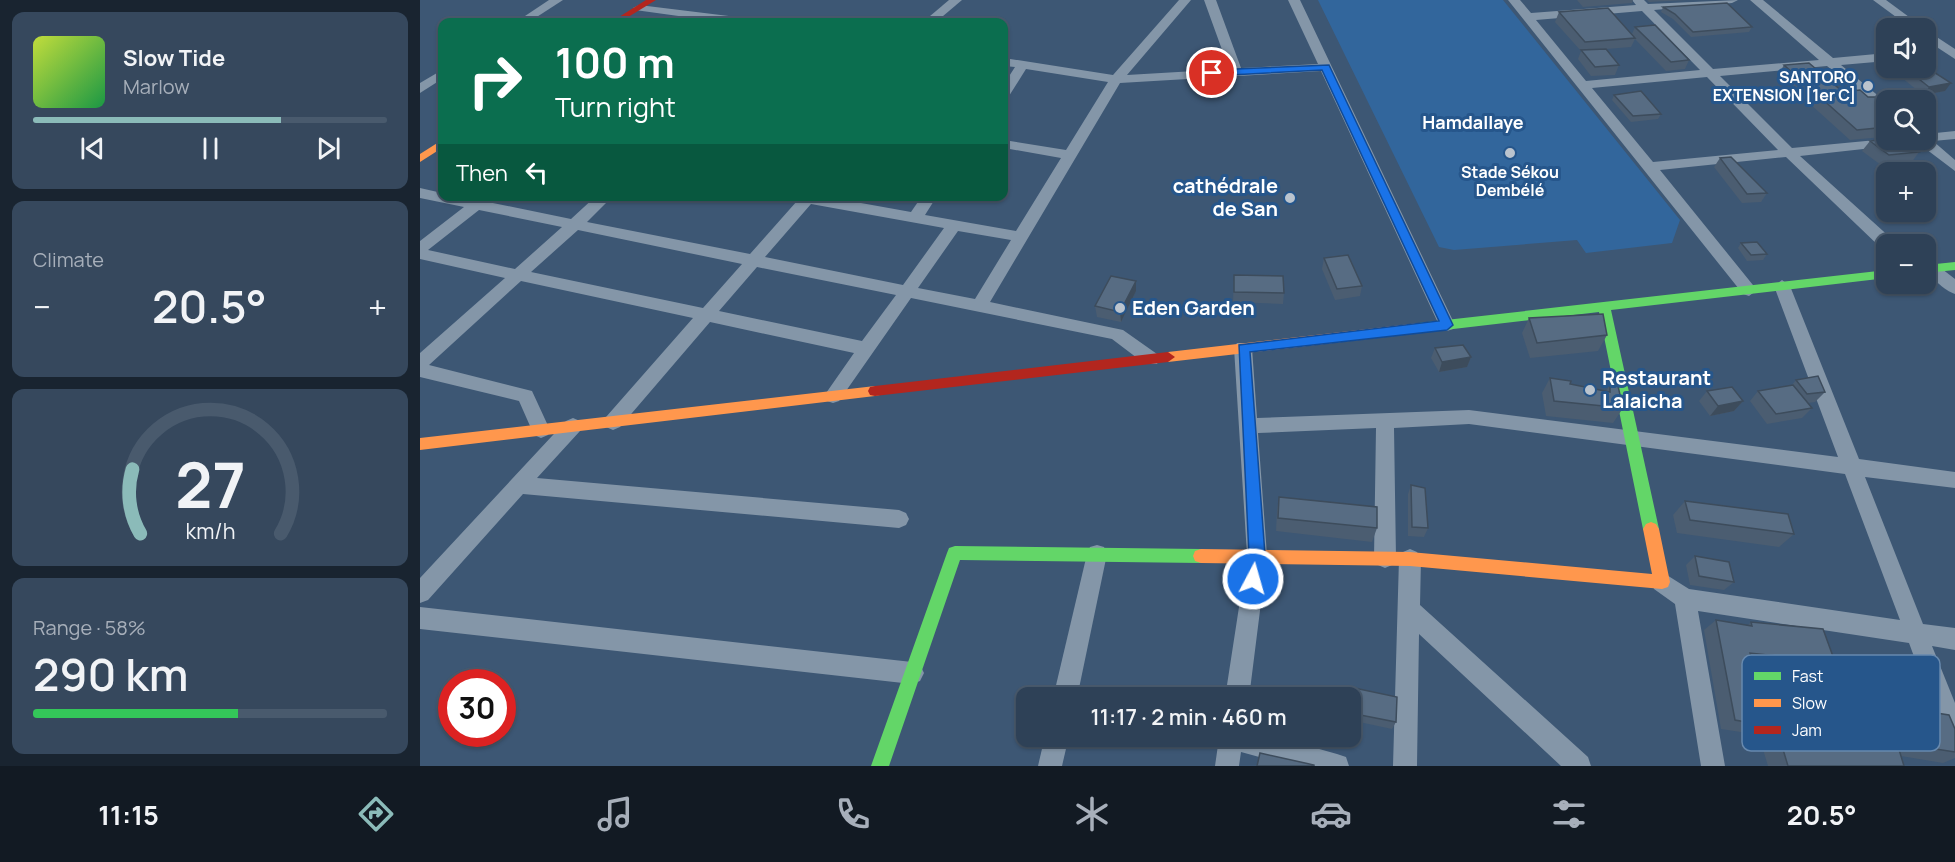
<!DOCTYPE html>
<meta charset="utf-8">
<style>
:root{--surface:#2e4157;--page:#36485d;--text:#f1f3f6;--muted:#a7afba;--line:#495a6d;--accent:#8bbbb9}
body{margin:0;font-family:Manrope,sans-serif;background:var(--page);color:var(--text);height:100vh;display:flex;flex-direction:column;font-size:22px;white-space:nowrap}
*{box-sizing:border-box;margin:0}
p{font-size:20px;color:var(--muted)}
.icon{flex:none;width:33px;height:33px;fill:none;stroke:currentColor;stroke-width:2;stroke-linecap:round;stroke-linejoin:round}
.map{position:relative;flex:1;overflow:hidden}
.drawer{display:flex;flex-direction:column;gap:12px;padding:12px;background:#192430;width:420px}
.drawer>*{flex:none}
.top-card{position:absolute;left:18px;top:18px;width:570px;height:183px;border-radius:12px;box-shadow:0 2px 4px #0004,0 0 0 2px var(--line);background:#0b6e4f;color:#fff;overflow:hidden}
.fabs{position:absolute;left:1456px;top:18px;display:grid;gap:12px}
.fabs a{display:grid;place-items:center;width:60px;height:60px;border-radius:12px;background:var(--surface);box-shadow:0 2px 4px #0004,0 0 0 2px var(--line);font-size:30px}
.speed{position:absolute;left:18px;top:669px;display:flex;gap:12px;font-size:30px;font-weight:700;text-align:center}
.speed>*{display:grid;place-content:center;width:78px;height:78px;border-radius:50%;background:var(--surface);box-shadow:0 2px 4px #0004,0 0 0 2px var(--line);line-height:1}
.speed .limit{border:9px solid #d22;background:#fff;color:#111}
.pin{position:absolute;display:grid;place-items:center;width:51px;height:51px;color:#fff;margin:-26px;border:3px solid #fff;border-radius:50%;box-shadow:0 2px 6px #0007}
.me{position:absolute;width:66px;margin:-33px;rotate:6deg;stroke-linejoin:round;filter:drop-shadow(0 0 4px #0008)}
.turn{display:flex;align-items:center;gap:21px;height:126px;padding:0 18px;font-size:27px}
.turn .icon{width:78px;height:78px;stroke-width:2.5}
.turn b{display:block;font-size:42px;line-height:51px}
.then{display:flex;align-items:center;height:57px;padding:0 18px;background:#0003;gap:12px;font-size:22px}
.big{font-size:45px;font-weight:600;line-height:1.1}
.drawer .widget{flex:1;display:flex;flex-direction:column;justify-content:center;gap:9px;min-width:0;padding:0 21px;border-radius:12px;background:var(--page)}
.drawer .dial{align-items:center;gap:0}
.dial svg{height:156px;overflow:visible;fill:none;stroke:var(--line);stroke-width:7;stroke-linecap:round;text-anchor:middle}
.dial text{fill:var(--text);stroke:none}
.song{display:flex;align-items:center;gap:18px}
.cover{width:72px;height:72px;border-radius:9px;background:linear-gradient(135deg,hsl(70 70% 55%),hsl(140 70% 35%))}
.played{height:6px;border-radius:3px;background:linear-gradient(90deg,var(--accent) 70%,var(--line) 70%)}
.keys{display:flex;justify-content:space-around;direction:ltr}
.heat{display:flex;justify-content:space-between;align-items:center;font-size:33px;direction:ltr}
.charge{height:9px;border-radius:4px;background:linear-gradient(90deg,#34c759 58%,var(--line) 0)}
.trip{position:absolute;left:596px;top:687px;width:345px;height:60px;border-radius:12px;background:var(--surface);box-shadow:0 2px 4px #0004,0 0 0 2px var(--line);font-weight:600;line-height:60px;text-align:center}
.menu{display:flex;height:96px;justify-content:space-around;align-items:center;background:#121a23;color:var(--muted)}
.menu .icon{width:42px;height:42px}
.menu .on{color:var(--accent)}
.menu b{font-size:27px;color:var(--text)}
main{display:flex;flex:1;min-height:0}
.map>svg:first-child{display:block}
.green{fill:#32669c}
.lines{fill:none;stroke-linecap:round;stroke-linejoin:round}
.street{fill:#8496a8;fill-rule:evenodd}
.fast{fill:#63d668;fill-rule:evenodd}
.slow{fill:#ff974d;fill-rule:evenodd}
.jam{fill:#b3261e;fill-rule:evenodd}
.wall{fill:#4b5d71}
.shaded-wall{fill:#3d4c5c}
.building{fill:#576c83;stroke:#3d4c5c;stroke-width:1.5}
.route{fill:#1a73e8;stroke:#114b97;stroke-width:1.5}
.poi-dot{fill:#bbc4ce;stroke:#26568b;stroke-width:2}
.labels{text-anchor:middle;stroke-width:6;stroke-linejoin:round;paint-order:stroke}
.far-poi-label{font-size:16px;font-weight:bold;fill:#fff;stroke:#26568b;text-anchor:end}
.far-quarter-label{font-size:18px;font-weight:bold;fill:#fff;stroke:#26568b}
.poi-label{font-size:20px;font-weight:bold;fill:#fff;stroke:#26568b;text-anchor:start}
.key{fill:#26568b;stroke:#6789ae;stroke-width:1.5}
.key-label{font-size:16px;fill:#fff}
</style>
<main>
<section class="drawer">
<div class="widget">
<div class="song"><i class="cover"></i><div><b>Slow Tide</b><p>Marlow</p></div></div>
<div class="played"></div>
<div class="keys"><svg class="icon" aria-label="previous" viewBox="0 0 24 24"><path d="M18 5L8 12l10 7zM5 5v14"/></svg><svg class="icon" aria-label="pause" viewBox="0 0 24 24"><path d="M8 5v14M16 5v14"/></svg><svg class="icon" aria-label="next" viewBox="0 0 24 24"><path d="M6 5l10 7-10 7zM19 5v14"/></svg></div>
</div>
<div class="widget"><p>Climate</p>
<div class="heat"><a>−</a><b class="big">20.5°</b><a>+</a></div>
</div>
<div class="widget dial"><svg viewBox="0 0 100 80">
<path d="M14 69A42 42 0 1 1 86 69"/>
<path d="M14 69A42 42 0 0 1 10 36" stroke="#8bbbb9"/>
<text x="50" y="56" font-size="32" font-weight="700">27</text>
<text x="50" y="72" font-size="11">km/h</text>
</svg></div>
<div class="widget"><p>Range · 58%</p><b class="big">290 km</b><div class="charge"></div></div>
</section>
<div class="map">
<svg width="1535" height="766" viewBox="0 0 1535 766">
<rect width="100%" height="100%" fill="#3d5774"/>
<polygon class="green" points="898,0 1083,0 1260,220 1252,243 1166,253 1157,240 1034,250 1019,247"/>
<g class="lines">
<g class="street">
<polygon points="129,0 143,0 109,22 96,22"/>
<polygon points="529,0 542,0 516,22 503,22"/>
<path d="M759 0H771L707 75 809 69 784 0H796L821 68 898 64 868 0H880L1035 325 1033 329 1027 331 1019 325 901 71 700 83 570 302 703 330 737 354 740 359 737 364H725L692 339 491 298 419 401 413 403 407 401 404 396 434 353 290 322 200 427 193 430 186 427 184 422 186 417 273 318 101 281 9 365 112 391 130 430 128 435 121 438 114 435 99 401 0 377V353L85 278 0 259V241L44 207 0 198V188L22 193V196L54 199 67 196 68 202 151 219 176 196H193L167 222 330 254 377 201 371 196H402L491 212 502 196H517L505 215 596 231 641 158 584 148V140L646 150 688 82 606 69 589 96 584 97V84L595 67 584 66V58L693 75ZM391 204 524 228 483 285 345 257ZM59 210 142 227 95 269 8 250ZM158 230 322 264 283 308 111 272ZM538 231 591 240 555 299 498 288ZM337 267 476 295 442 341 299 311Z"/>
<path d="M1088 0H1100L1111 13 1216 5 1212 0H1224L1228 4 1318 0 1312 3 1234 10 1293 69 1399 60 1330 0H1343L1413 58 1467 53V61L1421 65 1467 103V114L1407 66 1300 76 1372 148 1467 139 1506 140V134L1535 131V139L1513 141 1535 160V171L1498 143 1380 156 1473 240 1475 244H1467V249L1461 248 1366 157 1240 170 1337 290 1329 296 1323 294ZM1222 11 1280 70 1166 81 1116 20ZM1287 77 1358 150 1233 162 1172 88Z"/>
<polygon points="1453,0 1466,0 1504,28 1491,28"/>
<polygon points="219,5 325,18 331,22 302,22 215,10 213,8"/>
<polygon points="1506,30 1535,49 1535,59 1506,40"/>
<polygon points="22,70 22,79 0,93 0,83"/>
<path d="M1513 262 1535 279V294C1525 291 1508 276 1506 266Z"/>
<polygon points="1362,280 1370,286 1439,459 1535,472 1535,488 1445,477 1503,624 1535,628 1535,650 1512,646 1535,703 1535,746 1526,743 1489,643 1278,611 1305,766 1281,766 1255,604 1234,589 1231,582 1234,575 1242,572 1269,589 1480,620 1425,474 1049,424 974,428 976,558 972,565 965,568 958,565 954,558 956,428 838,433 847,555 829,698 805,698 827,555 814,348 817,343 829,343 832,348 837,418 1049,410 1418,457 1354,286"/>
<polygon points="153,418 160,421 162,426 160,431 117,478 479,510 486,513 489,519 486,525 479,528 103,494 8,600 0,603 0,578 146,421"/>
<polygon points="677,545 684,547 687,554 657,698 633,698 667,554 670,547"/>
<polygon points="990,549 997,552 1001,559 1000,605 1168,757 1171,766 1141,766 999,634 997,766 973,766 979,559 983,552"/>
<polygon points="0,607 492,662 500,665 504,673 500,681 492,684 0,629"/>
<polygon points="625,736 649,736 642,766 618,766"/>
<polygon points="794,736 853,736 917,754 926,757 929,766 872,766 821,752 819,766 795,766 798,745"/>
</g>
<g class="fast">
<polygon points="1535,262 1535,270 1506,273 1506,265"/>
<polygon points="1467,270 1467,278 1191,310 1239,529 1236,534 1231,536 1226,534 1223,529 1179,312 999,333 993,328 999,323"/>
<polygon points="535,546 781,549 787,551 789,556 787,561 781,563 540,560 469,766 451,766 527,553 529,548"/>
</g>
<g class="slow">
<polygon points="22,140 22,148 0,162 0,154"/>
<polygon points="999,323 1005,328 999,333 748,362 741,357 748,352"/>
<polygon points="455,386 460,387 462,391 460,395 455,396 0,450 0,438"/>
<polygon points="1231,522 1236,524 1239,529 1250,582 1248,587 1242,589 990,566 781,563 775,561 773,556 775,551 781,549 990,552 1232,574 1223,529 1226,524"/>
</g>
<g class="jam">
<polygon points="226,0 236,0 200,22 191,22"/>
<polygon points="748,352 755,357 748,362 455,396 450,395 448,391 450,387 455,386"/>
</g>
</g>
<g class="wall">
<polygon points="1157,0 1213,0 1212,3 1163,7"/>
<polygon points="1227,0 1267,0 1229,2"/>
<polygon points="1243,7 1332,27 1329,32 1271,37 1253,19 1241,12"/>
<polygon points="1139,12 1212,34 1215,27 1269,60 1265,69 1246,71 1215,39 1211,47 1186,49 1199,65 1195,75 1171,76 1158,59 1161,51 1135,22"/>
<polygon points="1364,65 1423,92 1448,97 1467,106 1467,134 1465,134 1462,137 1430,140 1358,75"/>
<polygon points="1470,68 1506,68 1525,91 1503,95"/>
<polygon points="1194,95 1241,114 1238,119 1211,122 1192,100"/>
<polygon points="1450,141 1499,152 1491,163 1461,165 1442,151"/>
<polygon points="1300,158 1347,193 1341,202 1322,203 1294,167"/>
<polygon points="1321,243 1347,254 1343,260 1327,261 1318,248"/>
<polygon points="904,258 942,286 940,296 915,300 902,269"/>
<polygon points="814,275 864,293 863,304 813,302"/>
<polygon points="716,281 716,291 701,322 677,317 675,306"/>
<polygon points="1109,318 1187,335 1178,351 1110,358 1102,333"/>
<polygon points="1015,348 1051,357 1047,367 1019,372 1011,358"/>
<polygon points="1130,378 1150,384 1186,391 1190,385 1203,408 1193,423 1126,416 1122,393"/>
<polygon points="1376,380 1405,392 1395,402 1388,403 1392,408 1382,418 1347,424 1330,401 1338,391 1371,386"/>
<polygon points="1287,391 1323,401 1314,411 1290,416 1279,401"/>
<polygon points="991,485 1008,528 1004,537 988,536 988,494"/>
<polygon points="859,497 957,528 952,542 856,531 857,510"/>
<polygon points="1265,501 1374,534 1359,547 1257,533 1253,515"/>
<polygon points="1275,556 1314,582 1304,590 1270,585 1266,565"/>
<polygon points="1296,620 1327,626 1331,622 1415,662 1400,672 1333,664 1348,726 1334,734 1301,729 1284,630"/>
<polygon points="925,686 976,722 972,729 930,720 930,698 922,698 922,693"/>
<polygon points="1413,697 1535,752 1535,758 1523,763 1481,756 1484,766 1348,766 1342,746 1359,736 1407,744 1395,707"/>
</g>
<g class="shaded-wall">
<polygon points="1531,83 1525,91 1503,95 1509,87"/>
<polygon points="716,281 716,291 701,322 700,312"/>
<polygon points="1051,357 1047,367 1019,372 1022,362"/>
<polygon points="1323,401 1314,411 1290,416 1298,406"/>
</g>
<g class="building">
<polygon points="1307,3 1332,27 1273,32 1255,14 1243,7"/>
<polygon points="1188,8 1215,38 1165,42 1139,12"/>
<polygon points="235,19 237,22 229,22"/>
<polygon points="1235,25 1269,60 1251,62 1215,27"/>
<polygon points="1186,49 1199,65 1175,67 1161,50"/>
<polygon points="1389,63 1423,92 1440,90 1448,97 1456,97 1467,106 1467,127 1437,130 1364,65"/>
<polygon points="1506,67 1531,83 1509,87 1485,68"/>
<polygon points="1221,91 1241,114 1213,116 1194,95"/>
<polygon points="1467,139 1485,140 1499,152 1469,155 1450,141"/>
<polygon points="1311,157 1347,193 1327,194 1300,158"/>
<polygon points="1337,242 1347,254 1331,255 1321,243"/>
<polygon points="928,255 942,286 917,289 904,258"/>
<polygon points="814,275 863,276 864,293 814,292"/>
<polygon points="691,276 716,281 700,312 675,306"/>
<polygon points="1183,314 1187,335 1117,343 1109,318"/>
<polygon points="1043,345 1051,357 1022,362 1015,348"/>
<polygon points="1398,376 1405,392 1387,394 1376,380"/>
<polygon points="1130,378 1151,381 1150,384 1190,392 1190,385 1198,386 1203,408 1134,401"/>
<polygon points="1373,385 1392,408 1356,414 1338,391"/>
<polygon points="1312,387 1323,401 1298,406 1287,391"/>
<polygon points="991,485 1005,488 1008,528 992,527"/>
<polygon points="859,497 957,507 957,528 858,518"/>
<polygon points="1265,501 1368,514 1374,534 1270,520"/>
<polygon points="1275,556 1309,562 1314,582 1279,576"/>
<polygon points="1296,620 1332,626 1331,622 1403,629 1415,662 1330,653 1348,726 1315,720"/>
<polygon points="925,686 977,697 976,722 930,713 930,698 924,698"/>
<polygon points="1413,697 1529,715 1535,729 1535,752 1477,743 1484,766 1368,766 1359,736 1429,748"/>
<polygon points="840,753 894,765 894,766 837,766"/>
</g>
<polygon class="route" points="909,65 1033,325 1027,330 830,352 845,555 839,584 833,586 828,584 825,579 829,555 819,345 1019,321 902,70 792,76 787,73 792,70"/>
<g class="poi-dot">
<circle cx="1448" cy="86" r="6"/>
<circle cx="1090" cy="153" r="6"/>
<circle cx="870" cy="198" r="6"/>
<circle cx="700" cy="308" r="6"/>
<circle cx="1170" cy="390" r="6"/>
</g>
<g class="labels">
<g class="far-poi-label">
<text x="1436" y="83">SANTORO<tspan x="1436" dy="18">EXTENSION [1er C]</tspan></text>
<text x="1090" y="178" text-anchor="middle">Stade Sékou<tspan x="1090" dy="18">Dembélé</tspan></text>
</g>
<g class="far-quarter-label">
<text x="1053" y="129">Hamdallaye</text>
</g>
<g class="poi-label">
<text x="858" y="193" text-anchor="end">cathédrale<tspan x="858" dy="23">de San</tspan></text>
<text x="712" y="315">Eden Garden</text>
<text x="1182" y="385">Restaurant<tspan x="1182" dy="23">Lalaicha</tspan></text>
</g>
</g>
<rect x="1322" y="655" width="198" height="96" rx="9" class="key"/>
<rect x="1334" y="672" width="27" height="8" fill="#63d668"/>
<rect x="1334" y="699" width="27" height="8" fill="#ff974d"/>
<rect x="1334" y="726" width="27" height="8" fill="#b3261e"/>
<g class="key-label">
<text x="1372" y="682">Fast</text>
<text x="1372" y="709">Slow</text>
<text x="1372" y="736">Jam</text>
</g>
</svg>
<div class="fabs">
<a><svg class="icon" aria-label="sound" viewBox="0 0 24 24"><path d="M4 9h4l5-4v14l-5-4H4zM17 9q2 3 0 6"/></svg></a>
<a><svg class="icon" aria-label="search" viewBox="0 0 24 24"><circle cx="10" cy="10" r="6"/><path d="M15 15l6 6"/></svg></a>
<a>+</a>
<a>−</a>
</div>
<div class="speed"><div class="limit">30</div></div>
<div class="pin" style="left:792px;top:73px;background:#d93025"><svg class="icon" aria-label="arrive" viewBox="0 0 24 24"><path d="M6 21V4h12l-3 4 3 4H6"/></svg></div>
<svg class="me" style="left:833px;top:579px" viewBox="-20 -20 40 40"><circle r="17" fill="#1a73e8" stroke="#fff" stroke-width="3"/><path d="M0-11L8 9 0 5-8 9z" fill="#fff"/></svg>
<div class="trip">11:17 · 2 min · 460 m</div>
<div class="top-card">
<div class="turn"><svg class="icon" aria-label="right" viewBox="0 0 24 24"><path d="M7 20v-9h11M14 6l5 5-5 5"/></svg><div><b>100 m</b>Turn right</div></div>
<div class="then">Then<svg class="icon" aria-label="left" viewBox="0 0 24 24"><path d="M17 20v-9H6M10 6l-5 5 5 5"/></svg></div>
</div>
</div>
</main>
<nav class="menu">
<b>11:15</b>
<svg class="icon on" aria-label="directions" viewBox="0 0 24 24"><path d="M12 3l9 9-9 9-9-9zM9 14v-3h6M13 9l2 2-2 2"/></svg>
<svg class="icon" aria-label="music" viewBox="0 0 24 24"><path d="M9 18V5l10-2v13"/><circle cx="6" cy="18" r="3"/><circle cx="16" cy="16" r="3"/></svg>
<svg class="icon" aria-label="phone" viewBox="0 0 24 24"><path d="M5 4h4l2 5-3 2q2 4 5 5l2-3 5 2v4C11 20 4 13 5 4z"/></svg>
<svg class="icon" aria-label="climate" viewBox="0 0 24 24"><path d="M12 3v18M4 7l16 10M4 17L20 7"/></svg>
<svg class="icon" aria-label="car" viewBox="0 0 24 24"><path d="M5 17H2v-5l4-1 3-4h7l3 4 3 1v5h-3M9 17h6M6 11h13"/><circle cx="7" cy="17" r="2"/><circle cx="17" cy="17" r="2"/></svg>
<svg class="icon" aria-label="filters" viewBox="0 0 24 24"><path d="M4 7h16M4 17h16"/><circle cx="9" cy="7" r="2"/><circle cx="15" cy="17" r="2"/></svg>
<b>20.5°</b>
</nav>
